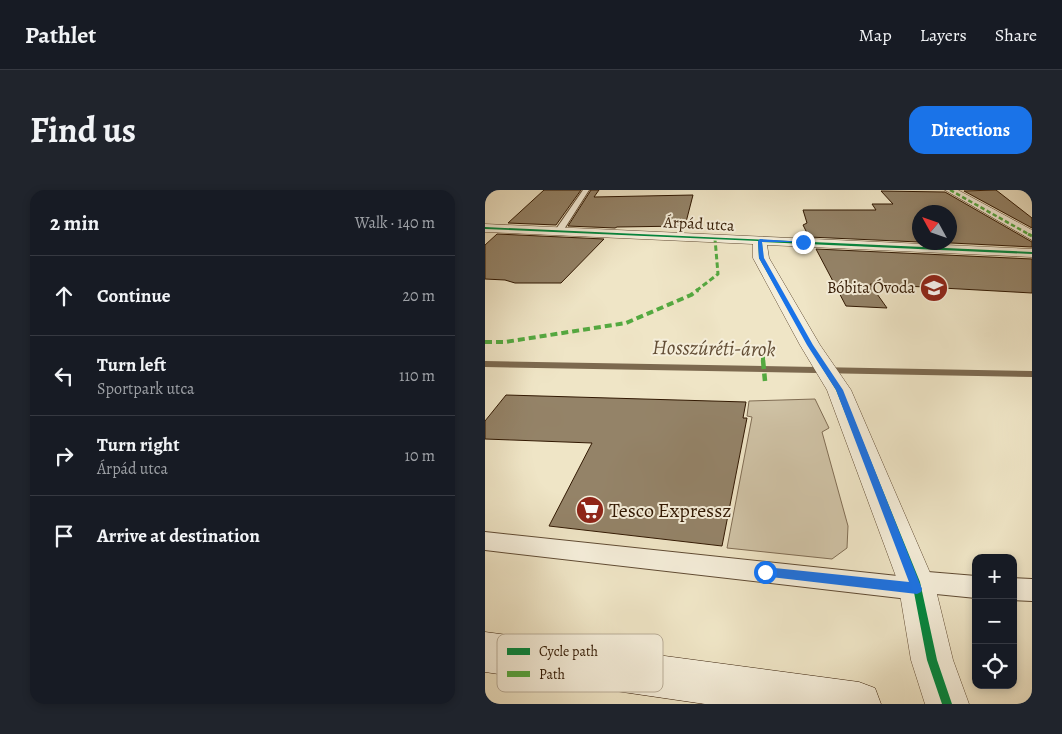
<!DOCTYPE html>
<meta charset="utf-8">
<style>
body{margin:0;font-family:Alegreya,serif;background:#20242c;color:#f1f3f6}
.controls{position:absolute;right:15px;bottom:15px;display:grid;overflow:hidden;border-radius:10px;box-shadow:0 2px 8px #0003}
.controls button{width:45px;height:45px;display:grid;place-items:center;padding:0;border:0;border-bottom:1px solid #363941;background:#171b24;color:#f1f3f6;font:25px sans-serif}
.compass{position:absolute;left:427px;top:15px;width:45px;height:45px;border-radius:50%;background:#171b24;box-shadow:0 2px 8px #0003;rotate:310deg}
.stop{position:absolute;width:15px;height:15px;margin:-11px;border:4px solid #1a73e8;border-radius:50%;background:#fff}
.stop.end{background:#1a73e8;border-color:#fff;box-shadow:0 1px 5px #0008}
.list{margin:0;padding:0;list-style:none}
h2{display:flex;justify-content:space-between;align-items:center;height:65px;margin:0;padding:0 20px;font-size:21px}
h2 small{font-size:16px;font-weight:400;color:#9ea1a6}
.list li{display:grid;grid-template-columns:32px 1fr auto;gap:15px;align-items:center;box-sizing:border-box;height:80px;padding:0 20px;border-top:1px solid #363941}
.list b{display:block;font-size:19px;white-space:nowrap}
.list p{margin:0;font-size:16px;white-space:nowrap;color:#9ea1a6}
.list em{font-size:16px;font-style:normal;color:#9ea1a6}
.icon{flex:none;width:28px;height:28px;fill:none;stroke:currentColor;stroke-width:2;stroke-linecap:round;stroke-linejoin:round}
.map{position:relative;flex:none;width:547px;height:514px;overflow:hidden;border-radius:15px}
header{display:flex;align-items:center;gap:30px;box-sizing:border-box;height:70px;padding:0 25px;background:#171b24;border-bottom:1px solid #363941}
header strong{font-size:24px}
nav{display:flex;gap:28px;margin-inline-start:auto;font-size:18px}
.intro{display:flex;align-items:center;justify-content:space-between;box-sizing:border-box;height:120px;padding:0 30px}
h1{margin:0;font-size:35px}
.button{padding:12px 22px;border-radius:15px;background:#1a73e8;color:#fff;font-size:18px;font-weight:700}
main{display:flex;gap:30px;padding:0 30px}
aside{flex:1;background:#171b24;border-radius:15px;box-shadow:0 2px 8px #0003}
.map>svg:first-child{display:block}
.green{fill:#cfc2a5;stroke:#806d54}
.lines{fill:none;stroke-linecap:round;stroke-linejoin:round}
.stream{fill:#7c694f;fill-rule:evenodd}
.building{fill:#948368;stroke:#311802}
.lane-casing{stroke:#604b33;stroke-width:2}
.street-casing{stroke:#604b33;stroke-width:1}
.secondary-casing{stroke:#311802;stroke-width:1}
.lane{fill:#f5eeda;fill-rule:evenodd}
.street{fill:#f5eeda;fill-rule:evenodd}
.secondary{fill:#f5eeda;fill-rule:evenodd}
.quiet-far3{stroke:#54a940;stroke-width:2.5;stroke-dasharray:4.5 2.5;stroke-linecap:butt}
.quiet-far2{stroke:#54a940;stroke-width:3;stroke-dasharray:5.5 3;stroke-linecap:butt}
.quiet-far1{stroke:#54a940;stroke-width:4;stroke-dasharray:7 4;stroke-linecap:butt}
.quiet{stroke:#54a940;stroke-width:4.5;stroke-dasharray:9 4.5;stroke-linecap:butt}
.cycleway-casing{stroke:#f5eeda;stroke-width:3}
.cycleway{fill:#00873e;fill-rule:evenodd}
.route{fill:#1a73e8}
.labels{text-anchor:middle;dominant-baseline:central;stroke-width:4;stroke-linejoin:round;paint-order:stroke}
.far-street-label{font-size:16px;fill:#311802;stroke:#f5eeda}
.far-poi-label{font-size:16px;fill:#311802;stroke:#f5eeda;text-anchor:end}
.poi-label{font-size:20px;fill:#311802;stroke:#f5eeda;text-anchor:start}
.water-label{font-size:21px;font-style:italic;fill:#634e36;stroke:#f5eeda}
.key{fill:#f5eeda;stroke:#baae99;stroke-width:1}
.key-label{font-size:14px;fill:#311802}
</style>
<header>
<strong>Pathlet</strong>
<nav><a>Map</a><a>Layers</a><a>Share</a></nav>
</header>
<div class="intro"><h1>Find us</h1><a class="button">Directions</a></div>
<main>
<aside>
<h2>2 min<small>Walk · 140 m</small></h2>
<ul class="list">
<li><svg class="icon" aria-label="ahead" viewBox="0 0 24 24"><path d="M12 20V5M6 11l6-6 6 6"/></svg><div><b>Continue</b></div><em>20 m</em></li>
<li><svg class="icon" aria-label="left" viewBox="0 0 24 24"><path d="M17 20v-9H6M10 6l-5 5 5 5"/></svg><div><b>Turn left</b><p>Sportpark utca</p></div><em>110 m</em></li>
<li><svg class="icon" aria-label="right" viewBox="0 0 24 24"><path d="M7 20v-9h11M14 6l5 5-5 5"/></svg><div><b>Turn right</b><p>Árpád utca</p></div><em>10 m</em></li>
<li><svg class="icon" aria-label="arrive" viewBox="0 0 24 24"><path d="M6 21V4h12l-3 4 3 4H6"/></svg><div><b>Arrive at destination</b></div></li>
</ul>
</aside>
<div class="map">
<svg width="547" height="514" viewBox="0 0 547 514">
<rect width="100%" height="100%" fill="#efe5c6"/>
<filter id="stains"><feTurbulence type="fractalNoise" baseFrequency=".004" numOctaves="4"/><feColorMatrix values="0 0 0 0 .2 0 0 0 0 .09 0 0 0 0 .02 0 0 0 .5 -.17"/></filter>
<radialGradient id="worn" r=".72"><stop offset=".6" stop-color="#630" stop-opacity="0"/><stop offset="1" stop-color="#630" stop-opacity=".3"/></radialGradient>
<!-- green -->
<path class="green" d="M330,209L344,238L337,242L363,336L362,358L347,369L242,358L267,227L262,226L264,211Z"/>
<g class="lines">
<!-- stream -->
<path class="stream" d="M0,171L547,181V187L0,177Z"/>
</g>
<!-- building -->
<g class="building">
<path d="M59,0H96L71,35L23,33Z"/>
<path d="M106,0H114L109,7L208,5L200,36L132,37L130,38L83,36Z"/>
<path d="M511,0L547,28V38L479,1Z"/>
<path d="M396,1L460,2L547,52V57L446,52H464V22H434V52L324,47L318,35L322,33L318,20H391L387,14H408Z"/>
<path d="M12,44L119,49L76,93H30L20,90L0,89V55Z"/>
<path d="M331,59L547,69V103L385,94L402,118L361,116Z"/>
<path d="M21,205L261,212L258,228H262L237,356L64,336L107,253L0,249V231Z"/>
</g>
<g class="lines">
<defs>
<g id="lane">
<path d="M98,0H104L76,44H70L69,42Z"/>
<path d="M0,342L422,387L423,384L431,381L491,386V408L441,403L440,407L432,410L0,360Z"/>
<path d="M528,388L547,389V411L528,410Z"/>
</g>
<g id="street">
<path d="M460,0H473L547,40V50Z"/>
<path d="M0,34L547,59V67L282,55L284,68L335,155L366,200L449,392L468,470L484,514H440L426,470L413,392L342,200L315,155L268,68V54L0,42Z"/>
</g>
<path id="secondary" d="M0,442L374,492L390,498L396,514H220L0,482Z"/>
</defs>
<!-- lane casing -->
<use href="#lane" class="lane-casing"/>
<!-- street casing -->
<use href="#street" class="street-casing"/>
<!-- secondary casing -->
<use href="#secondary" class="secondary-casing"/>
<!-- lane -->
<use href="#lane" class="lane"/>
<!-- street -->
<use href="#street" class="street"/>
<!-- secondary -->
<use href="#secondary" class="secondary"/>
<!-- quiet-far3 -->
<path class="quiet-far3" d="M465,0L545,45"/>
<!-- quiet-far2 -->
<g class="quiet-far2">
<path d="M543,44L547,46"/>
<path d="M211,101L233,84L230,49"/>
</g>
<!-- quiet-far1 -->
<g class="quiet-far1">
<path d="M0,152H20L141,133L206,105L213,100"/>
<path d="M278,166V172"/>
</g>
<!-- quiet -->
<path class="quiet" d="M278,170L280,191"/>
<defs>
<path id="cycleway" d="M0,37L547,62V64L277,52L278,68L327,155L357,200L435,392L452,470L467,514H457L442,470L427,392L351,200L323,155L274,68L273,51L0,39Z"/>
</defs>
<!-- cycleway casing -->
<use href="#cycleway" class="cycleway-casing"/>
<!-- cycleway -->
<use href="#cycleway" class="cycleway"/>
</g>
<!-- route -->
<path class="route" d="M275,49L320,52H277L279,68L328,155L358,200L437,399L436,402L432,404L277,386L275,382L277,378L280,377L424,392L351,200L322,155L274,68L273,51Z"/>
<!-- icons -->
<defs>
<symbol id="school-disc" viewBox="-11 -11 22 22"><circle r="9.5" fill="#8f2418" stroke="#f5eeda"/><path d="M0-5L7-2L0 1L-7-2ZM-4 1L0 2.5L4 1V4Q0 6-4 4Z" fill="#fff"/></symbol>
<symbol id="supermarket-disc" viewBox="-11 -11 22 22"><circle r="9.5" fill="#8f2418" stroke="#f5eeda"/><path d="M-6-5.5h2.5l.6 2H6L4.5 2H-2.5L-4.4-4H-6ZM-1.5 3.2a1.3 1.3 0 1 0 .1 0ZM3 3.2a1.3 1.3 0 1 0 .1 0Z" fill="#fff"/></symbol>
</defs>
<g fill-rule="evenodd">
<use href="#school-disc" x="433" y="82" width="32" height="32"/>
<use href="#supermarket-disc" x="89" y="304" width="32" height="32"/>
</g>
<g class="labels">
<!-- far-street labels -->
<g class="far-street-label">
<text transform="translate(214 34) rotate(3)">Árpád utca</text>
</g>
<!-- far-poi labels -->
<g class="far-poi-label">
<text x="430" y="98">Bóbita Óvoda</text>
</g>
<!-- poi labels -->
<g class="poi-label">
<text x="124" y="320">Tesco Expressz</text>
</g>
<!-- water labels -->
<g class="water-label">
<text transform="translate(229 158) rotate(1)">Hosszúréti-árok</text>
</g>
</g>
<!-- legend -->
<rect x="12" y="444" width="166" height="58" rx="8" class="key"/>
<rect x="22" y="458" width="23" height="7" fill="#00873e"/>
<rect x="22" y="481" width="23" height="6" fill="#54a940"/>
<g class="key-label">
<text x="54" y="466">Cycle path</text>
<text x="54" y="489">Path</text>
</g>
<rect width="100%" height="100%" filter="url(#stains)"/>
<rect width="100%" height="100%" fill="url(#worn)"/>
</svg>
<div class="controls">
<button>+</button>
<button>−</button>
<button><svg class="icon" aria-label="locate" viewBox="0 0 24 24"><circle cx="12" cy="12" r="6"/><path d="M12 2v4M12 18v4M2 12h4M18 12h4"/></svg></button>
</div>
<svg class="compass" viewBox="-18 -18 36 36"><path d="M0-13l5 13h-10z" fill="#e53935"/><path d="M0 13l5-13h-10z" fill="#9ea1a6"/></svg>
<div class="stop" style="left:280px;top:382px"></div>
<div class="stop end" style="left:318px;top:52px"></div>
</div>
</main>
